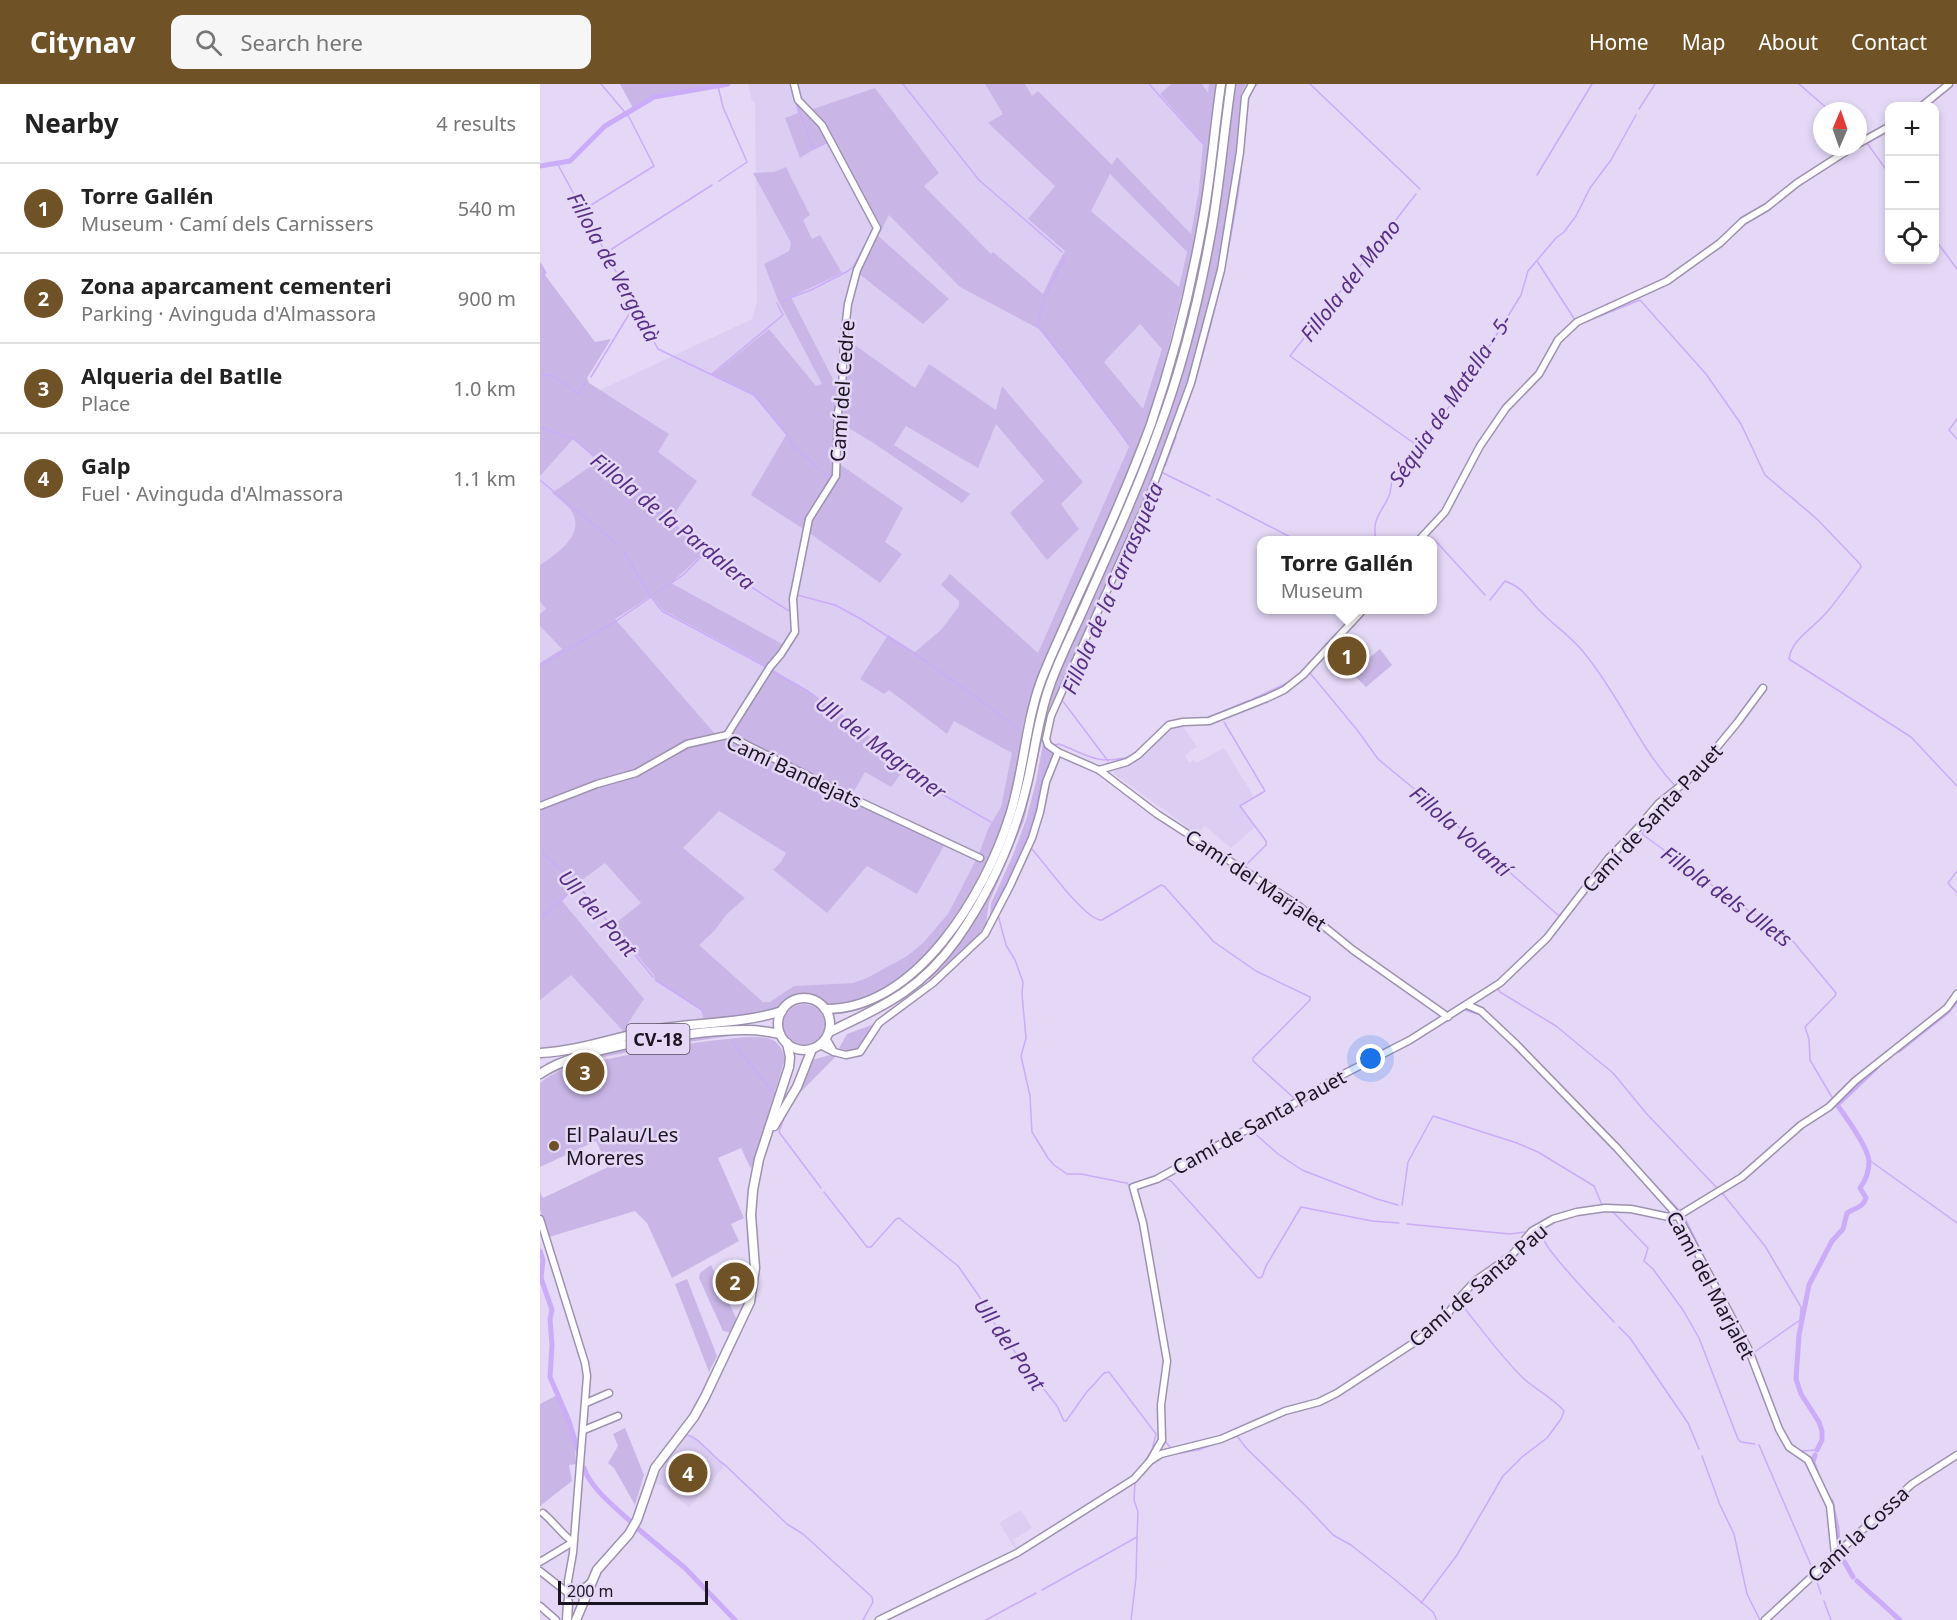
<!DOCTYPE html>
<meta charset="utf-8">
<style>
body{margin:0;font-family:"Noto Sans",sans-serif;background:#f6f6f6;color:#222}
.controls{position:absolute;right:18px;top:18px;display:grid;overflow:hidden;border-radius:12px;box-shadow:0 3px 9px #0003}
.controls button{width:54px;height:54px;display:grid;place-items:center;padding:0;border:0;border-bottom:2px solid #e0e0e0;background:#fff;color:#222;font:30px sans-serif}
.compass{position:absolute;left:1273px;top:18px;width:54px;height:54px;border-radius:50%;background:#fff;box-shadow:0 3px 9px #0003;rotate:2deg}
.scale{position:absolute;left:18px;bottom:15px;width:150px;box-sizing:border-box;padding-left:6px;border:3px solid #1a1520;border-top:0;font-size:16px;line-height:21px;white-space:nowrap;color:#1a1520;-webkit-text-stroke:4px #e4d8f6;paint-order:stroke}
.you{position:absolute;left:831px;top:975px;width:21px;height:21px;margin:-15px;border:4px solid #fff;border-radius:50%;background:#1a73e8;box-shadow:0 0 0 9px #1a73e833}
.badge{display:grid;place-items:center;width:39px;height:39px;border-radius:50%;background:#6f5225;color:#fff;font-size:20px;font-weight:700}
.pin{position:absolute;translate:-50% -50%;border:3px solid #fff;box-shadow:0 2px 6px #0006}
.popup{position:absolute;left:717px;top:452px;width:180px;height:78px;box-sizing:border-box;display:grid;place-content:center;border-radius:12px;background:#fff;filter:drop-shadow(0 2px 4px #0005);font-size:20px;white-space:nowrap;color:#767676}
.popup b{font-size:22px;color:#222}
.popup::after{content:'';position:absolute;left:50%;top:100%;margin-left:-12px;border:12px solid transparent;border-top-color:#fff}
.list{margin:0;padding:0;list-style:none}
h2{display:flex;justify-content:space-between;align-items:center;height:78px;margin:0;padding:0 24px;font-size:26px}
h2 small{font-size:20px;font-weight:400;color:#767676}
.list li{display:grid;grid-template-columns:39px 1fr auto;gap:18px;align-items:center;box-sizing:border-box;height:90px;padding:0 24px;border-top:2px solid #e0e0e0}
.list b{display:block;font-size:22px;white-space:nowrap}
.list p{margin:0;font-size:20px;white-space:nowrap;color:#767676}
.list em{font-size:20px;font-style:normal;color:#767676}
.icon{flex:none;width:33px;height:33px;fill:none;stroke:currentColor;stroke-width:2;stroke-linecap:round;stroke-linejoin:round}
.map{position:relative;flex:none;width:1417px;height:1536px;overflow:hidden}
header{display:flex;align-items:center;gap:36px;box-sizing:border-box;height:84px;padding:0 30px;background:#6f5225;color:#fff}
header strong{font-size:28px}
nav{display:flex;gap:33px;margin-inline-start:auto;font-size:21px}
.search{width:420px;height:54px;background:#f6f6f6;display:flex;align-items:center;gap:15px;box-sizing:border-box;padding:0 21px;border-radius:12px;color:#767676;font-size:22px}
main{display:flex}
aside{flex:1;background:#fff}
.map>svg:first-child{display:block}
.built{fill:#dccef3}
.green{fill:#c9b6e7;fill-rule:evenodd}
.lines{fill:none;stroke-linecap:round;stroke-linejoin:round}
.stream{stroke:#cbacf8;stroke-width:1.5}
.canal{stroke:#cbacf8;stroke-width:5}
.minor-casing{stroke:#9d92ae;stroke-width:9}
.major-casing{stroke:#9d92ae;stroke-width:11}
.minor{stroke:#fff;stroke-width:6}
.major{stroke:#fff;stroke-width:8}
.poi-dot{fill:#6f5225;stroke:#e4d8f6;stroke-width:2}
.labels{text-anchor:middle;dominant-baseline:central;stroke-width:5;stroke-linejoin:round;paint-order:stroke}
.shield{fill:#e4d8f6;stroke:#575060;stroke-width:1.5}
.shield-label{font-size:18px;font-weight:bold;fill:#1a1520}
.street-label{font-size:20px;fill:#1a1520;stroke:#e4d8f6}
.poi-label{font-size:20px;fill:#1a1520;stroke:#e4d8f6;text-anchor:start}
.water-label{font-size:21px;font-style:italic;fill:#582e84;stroke:#e4d8f6}
</style>
<header>
<strong>Citynav</strong>
<div class="search"><svg class="icon" aria-label="search" viewBox="0 0 24 24"><circle cx="10" cy="10" r="6"/><path d="M15 15l6 6"/></svg>Search here</div>
<nav><a>Home</a><a>Map</a><a>About</a><a>Contact</a></nav>
</header>
<main>
<aside>
<h2>Nearby<small>4 results</small></h2>
<ul class="list">
<li><span class="badge">1</span><div><b>Torre Gallén</b><p>Museum · Camí dels Carnissers</p></div><em>540 m</em></li>
<li><span class="badge">2</span><div><b>Zona aparcament cementeri</b><p>Parking · Avinguda d'Almassora</p></div><em>900 m</em></li>
<li><span class="badge">3</span><div><b>Alqueria del Batlle</b><p>Place</p></div><em>1.0 km</em></li>
<li><span class="badge">4</span><div><b>Galp</b><p>Fuel · Avinguda d'Almassora</p></div><em>1.1 km</em></li>
</ul>
</aside>
<div class="map">
<svg width="1417" height="1536" viewBox="0 0 1417 1536">
<rect width="100%" height="100%" fill="#e4d8f6"/>
<!-- built -->
<g class="built">
<path d="M208,0H676L660,127L609,331L500,585L484,629L469,716L412,836L354,897L275,912L265,910L254,911L217,930L129,938L14,963L0,964V334L212,235L217,218L215,20L211,14Z"/>
<path d="M634,642H643L657,663L645,671L649,679L654,676L656,679L684,664L714,713L700,722L715,743L691,764L665,742L657,750L573,689L575,686L591,681L604,672Z"/>
<path d="M147,1350L154,1352L176,1376L185,1381L149,1423L122,1401L115,1400L124,1379L145,1351Z"/>
<path d="M481,1426L492,1444L473,1456L478,1465L476,1466L459,1439Z"/>
</g>
<!-- green -->
<g class="green">
<path d="M80,0H171L172,2L117,10L93,24Z"/>
<path d="M445,0H485L492,12L498,7L572,81L577,73L651,150L659,105L663,59L620,10L631,0H662L668,9L669,0H677L664,102L653,168L618,304L584,399L495,600L483,642L475,694L465,734L451,768L429,811L418,831L388,871L354,899L340,907L319,916L292,922L275,913L263,911L251,915L235,926L209,932L164,936L161,926L115,897L114,891L72,842L101,819L65,779L38,799L22,817L104,915L87,941V947L84,948L31,891L0,916V724L78,695L140,664L186,653L230,584L268,607L366,683L351,703L325,688L311,712L406,758L377,810L327,782L287,829L233,786L241,778L246,769L179,727L143,764L205,814L187,830L174,847L159,861L223,918H230L254,902L313,899L327,894L367,872L383,859L408,830L439,770L448,745L461,723L472,669L414,637L407,650L349,606L344,610L320,595L348,551L375,568L401,546L419,522V517L401,501L410,490L498,569L589,363L574,340L499,245L420,203L349,131L340,149L289,56L260,74L245,34L258,29L255,18L257,17L267,27L335,4L399,89L384,102L451,170L453,168L503,210L514,186L525,167L488,135L515,102L448,39L463,30ZM570,90L647,168L639,203L551,127ZM600,240L622,265L603,325L564,278Z"/>
<path d="M694,0H706L701,10L695,77L678,183L660,257L628,355L604,413L508,631L484,737L449,819L446,840L437,853L389,896L388,894L402,879L462,781L507,620L521,583L602,400L662,205Z"/>
<path d="M246,83L270,131L263,136L272,155L280,151L302,189L251,213L300,309L298,379L363,424L345,458L362,470L340,499L268,448L211,411L246,351L213,311L172,291L229,245L276,302L282,300L238,216L224,180L249,167L251,159L213,89L234,88Z"/>
<path d="M335,149L409,215L383,240L318,189Z"/>
<path d="M0,180L5,187V191L55,258L71,255L47,294L49,299L129,350L118,368L157,397L130,436L166,467L131,499L244,561L234,576L226,582L123,526L111,512L75,535L176,651L154,656L93,688L0,721V579L22,565L0,542V530L6,525L0,517V481C17,470 48,449 30,425C25,419 18,414 12,409L58,377L33,355L0,392Z"/>
<path d="M305,254L375,304L389,280L456,326L462,302L543,398L521,420L539,445L507,476L470,429L504,397L456,340L438,384L366,342L354,361L430,410L422,419L332,358L300,339Z"/>
<path d="M804,552L824,578L840,565L852,581L826,603L804,581L812,574L801,561L792,567L791,565Z"/>
<path d="M503,659L515,667L505,691L497,730L488,757L449,838L451,819L473,771L486,736L496,698Z"/>
<circle cx="264" cy="941" r="21"/>
<path d="M337,939C327,954 320,973 298,966L307,950Z"/>
<path d="M197,949L198,951L120,962L43,977L3,993L2,992C58,963 134,953 197,949Z"/>
<path d="M206,953C227,953 239,952 245,975L211,1085L201,1064L178,1074L204,1134L191,1140L199,1157L132,1194L107,1139L95,1127L9,1153L0,1126V1108L3,1114L68,1083L56,1057L0,1083V999C21,981 48,979 73,974C117,964 161,957 206,953Z"/>
<path d="M294,970L297,971L249,1020L268,977Z"/>
<path d="M171,1181L198,1238L193,1249L183,1247L159,1194L160,1189Z"/>
<path d="M147,1195L177,1272L169,1288L135,1200Z"/>
<path d="M17,1311C27,1334 36,1355 36,1380L29,1381L32,1397L0,1422V1320Z"/>
<path d="M85,1344L104,1391L95,1421L74,1384L68,1379L78,1362L73,1350Z"/>
</g>
<g class="lines">
<!-- stream -->
<g class="stream">
<path d="M251,0L254,11"/>
<path d="M363,0L439,96L522,168"/>
<path d="M609,0L663,60"/>
<path d="M770,0L880,105"/>
<path d="M1259,0L1290,27"/>
<path d="M717,1V0"/>
<path d="M178,2L183,23L207,78L179,97"/>
<path d="M256,18L273,65L288,58"/>
<path d="M1099,25L1115,0"/>
<path d="M706,36L709,11"/>
<path d="M1327,59L1350,91"/>
<path d="M17,79L118,265L214,311L249,352L252,360L291,396"/>
<path d="M702,79L703,68"/>
<path d="M997,91L1052,0"/>
<path d="M876,110L750,272L878,362"/>
<path d="M43,126L114,82L89,33L61,0"/>
<path d="M1394,154L1417,185"/>
<path d="M67,168L172,101"/>
<path d="M526,173C513,195 502,215 498,241L589,360"/>
<path d="M997,177L1035,236"/>
<path d="M0,179L6,189L0,194"/>
<path d="M242,217L271,206L308,187L313,183L329,154"/>
<path d="M1040,240L1100,216L1166,290L1201,340L1225,391L1277,435L1320,480L1321,483C1310,498 1299,514 1287,528C1275,543 1251,555 1249,575L1371,653L1417,702"/>
<path d="M172,290L243,231L237,219"/>
<path d="M0,292L12,291L39,310L46,298"/>
<path d="M51,293L94,222"/>
<path d="M656,294C676,226 692,158 701,88"/>
<path d="M1417,335L1409,346L1417,355"/>
<path d="M0,343L34,355L55,373L74,394L100,412L202,497L249,527L250,520"/>
<path d="M638,346L654,301"/>
<path d="M593,365L594,367"/>
<path d="M625,382L636,353"/>
<path d="M623,389L670,412"/>
<path d="M0,396L77,460"/>
<path d="M677,415L756,456"/>
<path d="M607,426L622,388"/>
<path d="M266,434L278,415"/>
<path d="M836,456C831,432 844,427 850,409C851,403 851,399 853,394L923,305L981,211L988,187L1016,154L1024,148L1036,132L1050,104L1071,76L1096,31"/>
<path d="M884,456L889,453L893,454L945,511"/>
<path d="M84,468L111,513L122,527L226,583"/>
<path d="M115,510L143,491L166,468"/>
<path d="M257,511L295,521L321,535L387,578L475,642"/>
<path d="M950,516L965,497C985,504 988,516 1002,529C1016,543 1033,554 1045,570C1079,611 1099,663 1135,702"/>
<path d="M543,567L522,616L568,677"/>
<path d="M0,582L76,537L111,513"/>
<path d="M232,587L268,607L300,630L393,705L451,738"/>
<path d="M770,589L818,647L838,675L889,717L1019,832V834"/>
<path d="M754,595L819,526"/>
<path d="M713,615L747,599"/>
<path d="M684,638L725,707L700,722L726,757V761L704,783"/>
<path d="M515,661L519,660C548,671 556,681 589,673"/>
<path d="M593,671L630,637L667,634L708,617"/>
<path d="M1114,729L1102,750L1180,807L1252,856L1296,909L1295,912L1265,943L1269,955L1270,976L1293,1015"/>
<path d="M456,741L458,743"/>
<path d="M491,764C504,778 546,838 562,836L621,801L624,802L674,858L716,887L770,913V916L713,974V977L755,1015H758"/>
<path d="M0,767L37,800L113,893"/>
<path d="M1417,787L1408,799L1417,809"/>
<path d="M454,827L452,825L463,804L492,739L505,681L504,664"/>
<path d="M772,829L796,848"/>
<path d="M458,831L466,861L475,876L483,898L482,910L486,954L481,972L490,1012L492,1048L508,1074L514,1081L527,1090H541L581,1098L587,1099L591,1103"/>
<path d="M0,834L21,817L36,801"/>
<path d="M799,850L809,859"/>
<path d="M832,876L902,925"/>
<path d="M116,896L162,926L163,929"/>
<path d="M957,897L962,893"/>
<path d="M958,905L960,908L1016,942L1073,989L1106,1029L1177,1104"/>
<path d="M925,926L941,931"/>
<path d="M192,957L235,1011"/>
<path d="M1297,1022V1023"/>
<path d="M244,1034L239,1048L281,1104"/>
<path d="M712,1047L738,1070L762,1086L837,1115L858,1121"/>
<path d="M1088,1072L1140,1127"/>
<path d="M1329,1076L1417,1139"/>
<path d="M617,1098L626,1095L631,1097L718,1194L722,1193L726,1182L761,1123L832,1137L859,1139"/>
<path d="M284,1108L327,1163H331L356,1135L359,1134L418,1182L439,1212L458,1246L517,1322L524,1337H526L546,1309L564,1289L569,1288L616,1350L612,1366L602,1382"/>
<path d="M1183,1110L1225,1162L1261,1223L1260,1236L1213,1269"/>
<path d="M862,1121L868,1078L893,1032L977,1059L998,1068L1054,1102L1062,1121"/>
<path d="M1073,1128L1108,1164L1104,1177L1113,1185L1143,1226L1159,1254L1198,1355L1201,1358L1215,1360"/>
<path d="M1144,1132L1174,1193"/>
<path d="M867,1140L970,1150L985,1148"/>
<path d="M996,1148C1003,1151 1005,1160 1010,1166C1029,1191 1052,1214 1074,1238"/>
<path d="M949,1191L974,1175L989,1156"/>
<path d="M933,1204L945,1193"/>
<path d="M1181,1208L1212,1265L1216,1276"/>
<path d="M615,1227L617,1237"/>
<path d="M1079,1243L1090,1254L1148,1339L1159,1365"/>
<path d="M1234,1325L1244,1348"/>
<path d="M145,1351C158,1351 173,1374 185,1381L247,1440L263,1450L332,1513L333,1518L323,1536"/>
<path d="M625,1357L630,1363"/>
<path d="M1219,1361L1273,1486"/>
<path d="M1260,1367L1277,1366"/>
<path d="M634,1370L658,1366L697,1352L707,1365L766,1422L793,1451L811,1461L854,1495L893,1528L897,1536"/>
<path d="M1162,1372L1180,1421L1194,1450L1207,1510L1220,1536"/>
<path d="M595,1399L594,1416L598,1428L597,1453"/>
<path d="M1275,1492L1281,1510"/>
<path d="M502,1506L597,1453L596,1494L591,1536"/>
<path d="M1284,1517L1291,1536"/>
<path d="M881,1519L917,1471L963,1392L982,1373L1007,1354L1021,1335L1024,1327C1012,1313 994,1305 981,1292C959,1270 940,1243 921,1220L926,1212"/>
<path d="M446,1536L496,1509"/>
</g>
<!-- canal -->
<g class="canal">
<path d="M0,82L30,77L65,42L114,13L188,0"/>
<path d="M1359,966L1407,928L1417,916"/>
<path d="M1299,1019L1338,982"/>
<path d="M0,1167L3,1176L1,1194L12,1226L10,1235L12,1261L10,1293L29,1337L38,1367"/>
<path d="M1277,1366L1282,1356V1347L1279,1338L1261,1310L1256,1295L1259,1251L1269,1201L1292,1157L1303,1145L1307,1129C1314,1124 1323,1124 1326,1114L1320,1104C1326,1096 1329,1088 1329,1077C1328,1064 1306,1033 1298,1022"/>
<path d="M1275,1371L1273,1378L1276,1387"/>
<path d="M44,1384C51,1405 75,1423 91,1438"/>
<path d="M1291,1417L1297,1444L1298,1462"/>
<path d="M97,1444L145,1484L195,1536"/>
<path d="M1300,1470L1313,1493"/>
<path d="M1317,1497L1360,1536"/>
</g>
<defs>
<g id="minor">
<path d="M712,0L705,13L700,68L681,186L651,299L609,413L511,632L506,655L508,661L518,668L559,686L617,730L759,822L813,866L908,933"/>
<path d="M1382,22L1409,0"/>
<path d="M1318,60L1350,42"/>
<path d="M879,456L905,428L940,362L966,324L999,290L1018,256L1037,238L1127,197L1180,159L1203,137L1227,123L1257,99L1313,63"/>
<path d="M187,651L230,583L241,570L255,548L253,515L269,435L296,392L298,328L302,307L304,255L308,220L317,186L337,144L282,41L258,16L254,0"/>
<path d="M559,686L587,678L598,671L629,641L643,638L669,637L727,614L744,606L763,591L823,526"/>
<path d="M0,722L57,700L96,689L147,660L187,651L310,713L440,774"/>
<path d="M927,921L941,927L976,960L1077,1064L1138,1132L1208,1264L1239,1345L1249,1363L1268,1376L1290,1422L1295,1471"/>
<path d="M280,961L294,968L286,954"/>
<path d="M294,968L306,971L320,968L339,939L393,899L445,850L470,802L492,754L500,728L506,698L518,668"/>
<path d="M0,1135L45,1279L47,1292L33,1469L28,1497V1519"/>
<path d="M46,1319L69,1309"/>
<path d="M44,1346L78,1332"/>
<path d="M610,1377L622,1356L621,1321L627,1277L603,1139L593,1103L617,1095L757,1018L798,993L870,956L960,899L1007,854L1068,775L1097,745L1119,719L1154,691L1197,639L1223,604"/>
<path d="M0,1478L33,1458C22,1451 14,1438 3,1429"/>
<path d="M0,1487L28,1509"/>
<path d="M0,1522L16,1536"/>
<path d="M339,1536L477,1469L594,1395L610,1377L621,1370L681,1355L745,1327L779,1318L797,1309L878,1256L909,1228L922,1211L935,1197L972,1171L992,1147L1013,1135L1037,1128L1065,1124L1091,1125L1129,1133L1138,1132L1202,1093L1261,1041L1289,1023L1315,997L1407,924L1417,910"/>
<path d="M1225,1536L1372,1400L1417,1371"/>
</g>
<g id="major">
<circle cx="264" cy="940" r="26"/>
<path d="M285,925C377,926 446,808 470,731C484,687 485,641 501,597C510,573 522,549 532,525C560,464 588,403 611,340C633,276 650,208 662,141C671,94 674,47 681,0"/>
<path d="M289,948C343,922 380,907 417,855C449,809 474,755 487,700C495,667 498,633 510,601C519,576 531,552 542,528C569,467 597,407 619,345C643,281 660,211 672,143C680,96 684,48 691,0"/>
<path d="M0,969C40,967 79,952 118,945C160,938 202,940 242,927"/>
<path d="M0,990C38,963 160,945 208,946C219,946 230,948 240,950"/>
<path d="M234,1042L257,1003L272,965"/>
<path d="M44,1517L43,1509L38,1506L47,1503L51,1499"/>
<path d="M27,1536L28,1519"/>
<path d="M36,1536L57,1486L89,1450L97,1436L115,1384L154,1333L165,1313L210,1218L215,1184L211,1131L213,1106L219,1075L249,983L250,973L247,959"/>
</g>
</defs>
<!-- minor casing -->
<use href="#minor" class="minor-casing"/>
<!-- major casing -->
<use href="#major" class="major-casing"/>
<!-- minor -->
<use href="#minor" class="minor"/>
<!-- major -->
<use href="#major" class="major"/>
</g>
<!-- markers -->
<circle class="poi-dot" cx="14" cy="1062" r="6"/>
<g class="labels">
<!-- shield labels -->
<rect class="shield" x="86.5" y="940" width="63" height="30" rx="4.5"/>
<g class="shield-label">
<text x="118" y="955">CV-18</text>
</g>
<!-- street labels -->
<g class="street-label">
<text transform="translate(302 307) rotate(-86)">Camí del Cedre</text>
<text transform="translate(254 687) rotate(25)">Camí Bandejats</text>
<text transform="translate(1112 734) rotate(-47)">Camí de Santa Pauet</text>
<text transform="translate(716 796) rotate(34)">Camí del Marjalet</text>
<text transform="translate(719 1038) rotate(-29)">Camí de Santa Pauet</text>
<text transform="translate(938 1201) rotate(-41)">Camí de Santa Pau</text>
<text transform="translate(1171 1201) rotate(62)">Camí del Marjalet</text>
<text transform="translate(1318 1450) rotate(-43)">Camí la Cossa</text>
</g>
<!-- poi labels -->
<g class="poi-label">
<text x="26" y="1050">El Palau/Les<tspan x="26" dy="23">Moreres</tspan></text>
</g>
<!-- water labels -->
<g class="water-label">
<text transform="translate(74 183) rotate(61)">Fillola de Vergadà</text>
<text transform="translate(810 196) rotate(-52)">Fillola del Mono</text>
<text transform="translate(910 316) rotate(-56)">Séquia de Matella - 5-</text>
<text transform="translate(133 437) rotate(39)">Fillola de la Pardalera</text>
<text transform="translate(572 504) rotate(-67)">Fillola de la Carrasqueta</text>
<text transform="translate(341 663) rotate(37)">Ull del Magraner</text>
<text transform="translate(921 747) rotate(41)">Fillola Volantí</text>
<text transform="translate(1187 812) rotate(36)">Fillola dels Ullets</text>
<text transform="translate(58 829) rotate(49)">Ull del Pont</text>
<text transform="translate(470 1260) rotate(55)">Ull del Pont</text>
</g>
</g>
</svg>
<div class="controls">
<button>+</button>
<button>−</button>
<button><svg class="icon" aria-label="locate" viewBox="0 0 24 24"><circle cx="12" cy="12" r="6"/><path d="M12 2v4M12 18v4M2 12h4M18 12h4"/></svg></button>
</div>
<svg class="compass" viewBox="-18 -18 36 36"><path d="M0-13l5 13h-10z" fill="#e53935"/><path d="M0 13l5-13h-10z" fill="#767676"/></svg>
<div class="scale">200 m</div>
<div class="you"></div>
<div class="pin badge" style="left:807px;top:572px">1</div>
<div class="popup"><b>Torre Gallén</b>Museum</div>
<div class="pin badge" style="left:195px;top:1198px">2</div>
<div class="pin badge" style="left:45px;top:988px">3</div>
<div class="pin badge" style="left:148px;top:1389px">4</div>
</div>
</main>
